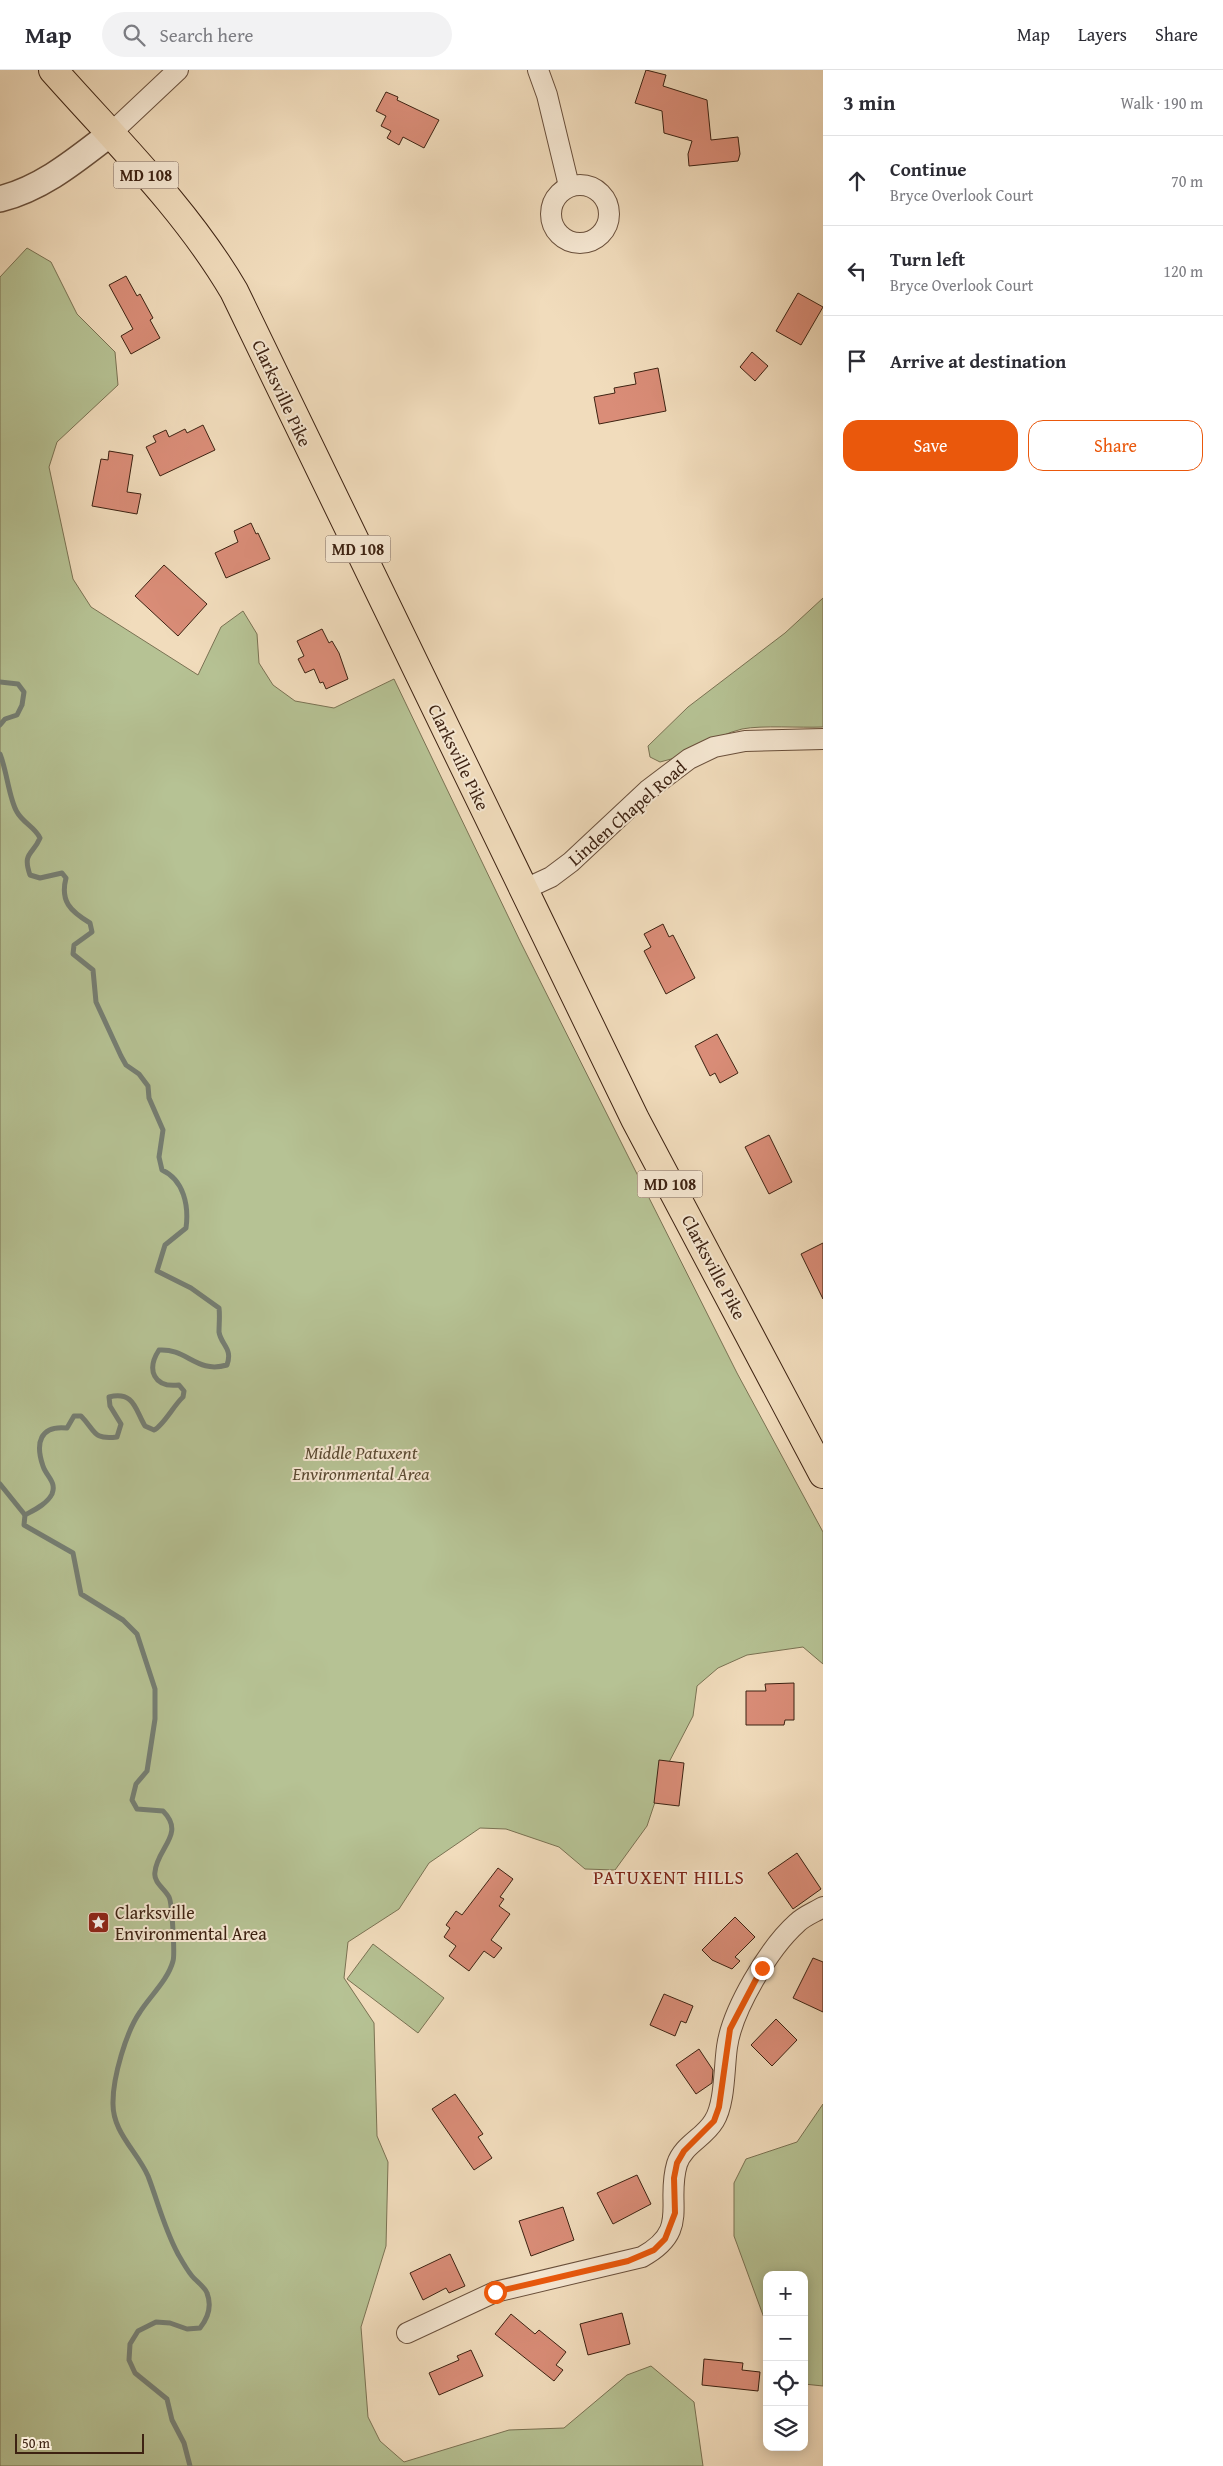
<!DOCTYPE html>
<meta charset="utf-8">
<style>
body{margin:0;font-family:"Gentium Book Plus",serif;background:#f2f2f3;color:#2b2b33}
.controls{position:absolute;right:15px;bottom:15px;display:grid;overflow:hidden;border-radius:10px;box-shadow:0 2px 12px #0003}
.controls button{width:45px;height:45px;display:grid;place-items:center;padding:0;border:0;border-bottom:1px solid #e1e1e2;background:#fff;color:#2b2b33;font:25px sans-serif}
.scale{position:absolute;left:15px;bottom:12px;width:129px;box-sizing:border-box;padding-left:5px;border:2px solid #3d2212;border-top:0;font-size:14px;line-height:18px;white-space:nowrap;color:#3d2212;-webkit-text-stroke:4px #f6e8d3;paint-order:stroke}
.stop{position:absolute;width:15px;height:15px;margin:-11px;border:4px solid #ea580c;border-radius:50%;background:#fff}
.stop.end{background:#ea580c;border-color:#fff;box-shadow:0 1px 5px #0008}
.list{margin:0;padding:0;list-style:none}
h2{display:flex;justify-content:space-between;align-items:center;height:65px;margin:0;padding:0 20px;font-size:21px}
h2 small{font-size:16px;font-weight:400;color:#7c7c81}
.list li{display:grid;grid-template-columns:32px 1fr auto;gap:15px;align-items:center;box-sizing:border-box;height:90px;padding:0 20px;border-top:1px solid #e1e1e2}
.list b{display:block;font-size:19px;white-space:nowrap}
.list p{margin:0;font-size:16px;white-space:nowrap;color:#7c7c81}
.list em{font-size:16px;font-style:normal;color:#7c7c81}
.actions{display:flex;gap:10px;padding:15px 20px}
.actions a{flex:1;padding:11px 0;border:1px solid #ea580c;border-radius:15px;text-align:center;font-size:18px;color:#ea580c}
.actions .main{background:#ea580c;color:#fff}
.icon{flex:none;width:28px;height:28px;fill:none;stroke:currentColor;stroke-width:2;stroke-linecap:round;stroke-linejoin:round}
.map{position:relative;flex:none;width:823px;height:2396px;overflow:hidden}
header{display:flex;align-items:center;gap:30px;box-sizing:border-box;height:70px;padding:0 25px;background:#fff;border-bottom:1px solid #e1e1e2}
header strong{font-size:24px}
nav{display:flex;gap:28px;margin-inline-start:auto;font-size:18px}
.search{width:350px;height:45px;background:#f2f2f3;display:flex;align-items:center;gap:12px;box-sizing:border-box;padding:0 18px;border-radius:28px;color:#7c7c81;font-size:19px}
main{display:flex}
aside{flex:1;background:#fff}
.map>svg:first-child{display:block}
.green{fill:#b6c294;stroke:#7a7253}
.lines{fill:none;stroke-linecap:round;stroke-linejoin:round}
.stream{stroke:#757e73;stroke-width:5}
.building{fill:#da8d78;stroke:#3d2212}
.minor-casing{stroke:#6a503c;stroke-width:22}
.tertiary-casing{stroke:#6a503c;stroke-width:28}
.primary-casing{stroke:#3d2212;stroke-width:30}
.minor{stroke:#f6e8d3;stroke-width:20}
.tertiary{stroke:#f6e8d3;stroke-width:25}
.primary{stroke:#f1dcbc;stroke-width:28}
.route{stroke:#ea580c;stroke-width:6}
.labels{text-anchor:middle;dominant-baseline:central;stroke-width:4;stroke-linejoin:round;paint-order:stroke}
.shield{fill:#f6e8d3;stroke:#745d4c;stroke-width:1}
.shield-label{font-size:16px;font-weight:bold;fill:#3d2212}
.street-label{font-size:18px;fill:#3d2212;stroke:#f6e8d3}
.park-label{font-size:18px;font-style:italic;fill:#5b4a32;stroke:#f6e8d3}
.poi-label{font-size:18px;fill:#3d2212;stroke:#f6e8d3;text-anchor:start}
.neighbourhood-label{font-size:19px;letter-spacing:1px;fill:#7a1f14;stroke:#f6e8d3}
</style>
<header>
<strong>Map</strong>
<div class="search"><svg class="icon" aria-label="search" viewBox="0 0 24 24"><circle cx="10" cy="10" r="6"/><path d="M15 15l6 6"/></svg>Search here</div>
<nav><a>Map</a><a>Layers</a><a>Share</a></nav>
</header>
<main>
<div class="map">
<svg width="823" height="2396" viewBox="0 0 823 2396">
<rect width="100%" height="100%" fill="#f1dcbc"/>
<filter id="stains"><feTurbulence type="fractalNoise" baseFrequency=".004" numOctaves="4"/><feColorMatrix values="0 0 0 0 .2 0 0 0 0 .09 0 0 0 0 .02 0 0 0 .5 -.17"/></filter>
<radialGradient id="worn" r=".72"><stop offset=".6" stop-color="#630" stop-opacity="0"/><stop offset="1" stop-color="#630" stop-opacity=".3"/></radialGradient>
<!-- green -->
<g class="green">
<path d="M27,178L51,192L77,244L115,282L118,315L57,372L49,397L73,509L91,537L198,605L221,557L243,541L257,564L259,593L273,615L295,631L334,638L394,609L520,871L737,1303L823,1462V1594L803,1577L747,1585L718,1598L697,1616L693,1646L667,1696L647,1756L615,1800L585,1799L559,1777L506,1759L480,1758L429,1793L399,1839L348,1872L344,1908L374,1953L377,2066L388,2092L386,2176L361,2257L368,2347L380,2371L404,2392L509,2360L564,2358L627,2305L651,2296L694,2332L703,2396H0V207Z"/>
<path d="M823,528V657C801,658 762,655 742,659C713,666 689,686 660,692L650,687L648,676L688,637L785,563Z"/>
<path d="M373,1874L444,1928L418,1963L347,1909Z"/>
<path d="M823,2034V2316L804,2314V2205H767V2256L734,2166V2113L746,2089L797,2072Z"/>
</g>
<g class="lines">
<!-- stream -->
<g class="stream">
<path d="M0,612L18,614L24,622L22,635L17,645L5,649L0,655"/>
<path d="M0,684C7,701 9,729 17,742C23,753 35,757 40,768C33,785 22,782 30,805L40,808L62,803L66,808C60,831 70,841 90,853L92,862L74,875L73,884L93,900L96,932L121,986L126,995L139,1004L148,1016L149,1028L163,1060L159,1087L162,1100C184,1110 189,1136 186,1158L165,1175L157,1201L191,1218L219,1238C220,1246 219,1254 219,1262C221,1275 233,1278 227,1295C196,1304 187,1278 159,1280C146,1300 154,1318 179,1315L184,1321L183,1327C174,1335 163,1356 154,1360L145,1356C135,1339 134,1321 109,1327L110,1336L121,1354L117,1367C92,1370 96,1361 81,1346H74L67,1358C40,1355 35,1373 43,1396C46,1406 57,1412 52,1424C47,1434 34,1440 25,1445L24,1455L73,1483L81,1524L123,1550L137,1564L155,1619V1649L147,1701L136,1714L132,1730L137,1739L163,1741C186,1764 157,1778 155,1802C153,1812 165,1819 169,1827C172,1832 175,1885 173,1891C168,1910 150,1926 140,1942C126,1962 113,2007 113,2032C112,2062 137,2081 148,2106C158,2132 164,2158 178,2184C182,2191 187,2200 192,2206C196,2211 205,2217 207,2223C212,2236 208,2248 200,2258L187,2259L170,2253L156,2252L138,2261L130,2274L129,2290L135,2303L167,2329L172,2350L184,2373L190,2396"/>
<path d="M0,1414L25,1445"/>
</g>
</g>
<!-- building -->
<g class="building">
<path d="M646,0L666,5L663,16L707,30L711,70L738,67L740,84L738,91L689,96L688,84L692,71L664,63L662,41L635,33Z"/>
<path d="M386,22L398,27L397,30L439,50L424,78L403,67L399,75L387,68L391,61L381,56L386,46L376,41Z"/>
<path d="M126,206L137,226L140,224L153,248L150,250L160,268L131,284L121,266L133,259L109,215Z"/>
<path d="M798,223L823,237L801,275L776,261Z"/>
<path d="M752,282L768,296L755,311L740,297Z"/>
<path d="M658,298L666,341L599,354L594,327L615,323L614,318L636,314L634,303Z"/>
<path d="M203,355L215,380L160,406L146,377L156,372L153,366L166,360L169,367L185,359L187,363Z"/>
<path d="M109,381L133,385L127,422L141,424L137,444L92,436L101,389L108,390Z"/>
<path d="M251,453L256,464L258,463L270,489L226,508L215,483L238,472L234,461Z"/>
<path d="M164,495L207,534L178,566L135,526Z"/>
<path d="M322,559L329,573L332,571L339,583L348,609L326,619L323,612L320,613L314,599L305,603L298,589L304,586L297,571Z"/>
<path d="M663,854L669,867L673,865L695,908L666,924L644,881L651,877L644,864Z"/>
<path d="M717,964L738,1003L720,1013L715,1003L710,1006L695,976Z"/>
<path d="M769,1065L792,1112L769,1124L745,1077Z"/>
<path d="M823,1173V1229L801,1184Z"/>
<path d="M794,1613V1650H785L784,1655H746V1621H766L765,1614Z"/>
<path d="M659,1690L684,1693L679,1736L654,1733Z"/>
<path d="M797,1783L821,1819L793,1839L768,1803Z"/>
<path d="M498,1798L513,1809L500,1827L504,1829L499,1836L510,1844L491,1870L502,1878L494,1888L484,1881L469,1901L449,1886L456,1876L444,1867L450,1858L446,1855L456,1841L462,1845Z"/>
<path d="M735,1847L755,1867L735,1887L740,1891L732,1899L712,1890L702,1880Z"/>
<path d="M813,1888L823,1892V1942L793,1928Z"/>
<path d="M664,1924L693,1936L686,1953L681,1951L675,1966L650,1955Z"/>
<path d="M776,1949L797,1970L772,1996L751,1975Z"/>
<path d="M699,1979L713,2000L712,2013L696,2024L676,1995Z"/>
<path d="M455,2024L483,2064L478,2067L492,2088L474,2100L432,2039Z"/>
<path d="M637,2105L651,2134L613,2154L597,2123Z"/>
<path d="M563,2137L574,2170L531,2186L519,2151Z"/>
<path d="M450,2184L465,2216L449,2223L446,2218L423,2230L410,2203Z"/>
<path d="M622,2243L630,2274L588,2285L580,2254Z"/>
<path d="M511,2244L535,2264L539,2260L566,2282L556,2295L563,2300L554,2311L495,2264Z"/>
<path d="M471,2280L483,2306L439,2325L429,2303L459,2290L457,2286Z"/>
<path d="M704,2289L743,2293L742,2300L760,2302L758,2321L702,2315Z"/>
</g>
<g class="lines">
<defs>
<g id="minor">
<path d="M538,0L547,25L569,116"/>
<path d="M110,64L178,0"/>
<circle cx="580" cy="144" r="29"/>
<path d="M523,820L551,807L571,792L648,720L689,689L714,677L745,671L823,669"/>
<path d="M407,2263L495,2222L642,2187C691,2160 665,2134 677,2094C683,2075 704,2068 714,2051C725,2034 724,1998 727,1977C732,1940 769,1878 797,1853C804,1846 815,1842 823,1837"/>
</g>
<path id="tertiary" d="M0,129C43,118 76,90 110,64"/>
<path id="primary" d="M53,0C116,71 186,139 234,221L635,1049L823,1404"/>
</defs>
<!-- minor casing -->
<use href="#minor" class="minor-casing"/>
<!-- tertiary casing -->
<use href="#tertiary" class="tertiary-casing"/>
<!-- primary casing -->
<use href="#primary" class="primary-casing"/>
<!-- minor -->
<use href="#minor" class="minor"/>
<!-- tertiary -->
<use href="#tertiary" class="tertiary"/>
<!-- primary -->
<use href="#primary" class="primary"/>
</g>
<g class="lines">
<!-- route -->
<path class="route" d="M495,2222L628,2191L654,2180L665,2169L675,2143L674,2108L677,2093L684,2081L714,2051L719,2037L730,1959L762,1898"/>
</g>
<!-- icons -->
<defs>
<symbol id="sight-square" viewBox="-11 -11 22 22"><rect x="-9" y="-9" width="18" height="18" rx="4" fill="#8f2418" stroke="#f6e8d3"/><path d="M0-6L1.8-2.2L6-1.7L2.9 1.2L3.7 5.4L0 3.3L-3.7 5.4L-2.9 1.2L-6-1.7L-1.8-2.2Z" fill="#fff"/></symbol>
</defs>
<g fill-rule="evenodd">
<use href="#sight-square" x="86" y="1840" width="25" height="25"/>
</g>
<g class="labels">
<!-- shield labels -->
<g class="shield">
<rect x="113.5" y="91.5" width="65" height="27" rx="4"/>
<rect x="325.5" y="465.5" width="65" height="27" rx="4"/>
<rect x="637.5" y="1100.5" width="65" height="27" rx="4"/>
</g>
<g class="shield-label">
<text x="146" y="105">MD 108</text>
<text x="358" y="479">MD 108</text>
<text x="670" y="1114">MD 108</text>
</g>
<!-- street labels -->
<g class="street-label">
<text transform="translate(282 323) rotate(65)">Clarksville Pike</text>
<text transform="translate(459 687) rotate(64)">Clarksville Pike</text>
<text transform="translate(627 743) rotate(-41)">Linden Chapel Road</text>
<text transform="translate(714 1197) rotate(62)">Clarksville Pike</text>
</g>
<!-- park labels -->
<g class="park-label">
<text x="361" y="1382">Middle Patuxent<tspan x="361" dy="21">Environmental Area</tspan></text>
</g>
<!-- poi labels -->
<g class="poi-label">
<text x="115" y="1842">Clarksville<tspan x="115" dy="21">Environmental Area</tspan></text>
</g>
<!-- neighbourhood labels -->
<g class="neighbourhood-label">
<text x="669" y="1807">PATUXENT HILLS</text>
</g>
</g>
<rect width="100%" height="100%" filter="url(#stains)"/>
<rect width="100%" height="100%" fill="url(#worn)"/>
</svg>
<div class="controls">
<button>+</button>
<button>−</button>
<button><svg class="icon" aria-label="locate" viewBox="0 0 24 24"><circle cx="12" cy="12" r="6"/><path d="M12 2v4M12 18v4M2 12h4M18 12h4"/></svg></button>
<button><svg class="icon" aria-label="layers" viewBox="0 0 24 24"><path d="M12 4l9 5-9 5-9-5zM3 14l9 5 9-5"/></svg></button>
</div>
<div class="scale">50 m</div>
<div class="stop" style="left:495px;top:2222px"></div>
<div class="stop end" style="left:762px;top:1898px"></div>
</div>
<aside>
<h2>3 min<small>Walk · 190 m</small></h2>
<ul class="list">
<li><svg class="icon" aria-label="ahead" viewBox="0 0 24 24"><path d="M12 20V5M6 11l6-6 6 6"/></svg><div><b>Continue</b><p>Bryce Overlook Court</p></div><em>70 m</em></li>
<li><svg class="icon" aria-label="left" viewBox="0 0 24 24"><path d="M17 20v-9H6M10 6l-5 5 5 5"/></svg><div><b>Turn left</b><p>Bryce Overlook Court</p></div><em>120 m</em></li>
<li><svg class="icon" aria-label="arrive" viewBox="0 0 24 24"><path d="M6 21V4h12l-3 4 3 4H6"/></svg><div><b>Arrive at destination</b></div></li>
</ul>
<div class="actions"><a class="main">Save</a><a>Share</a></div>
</aside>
</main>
